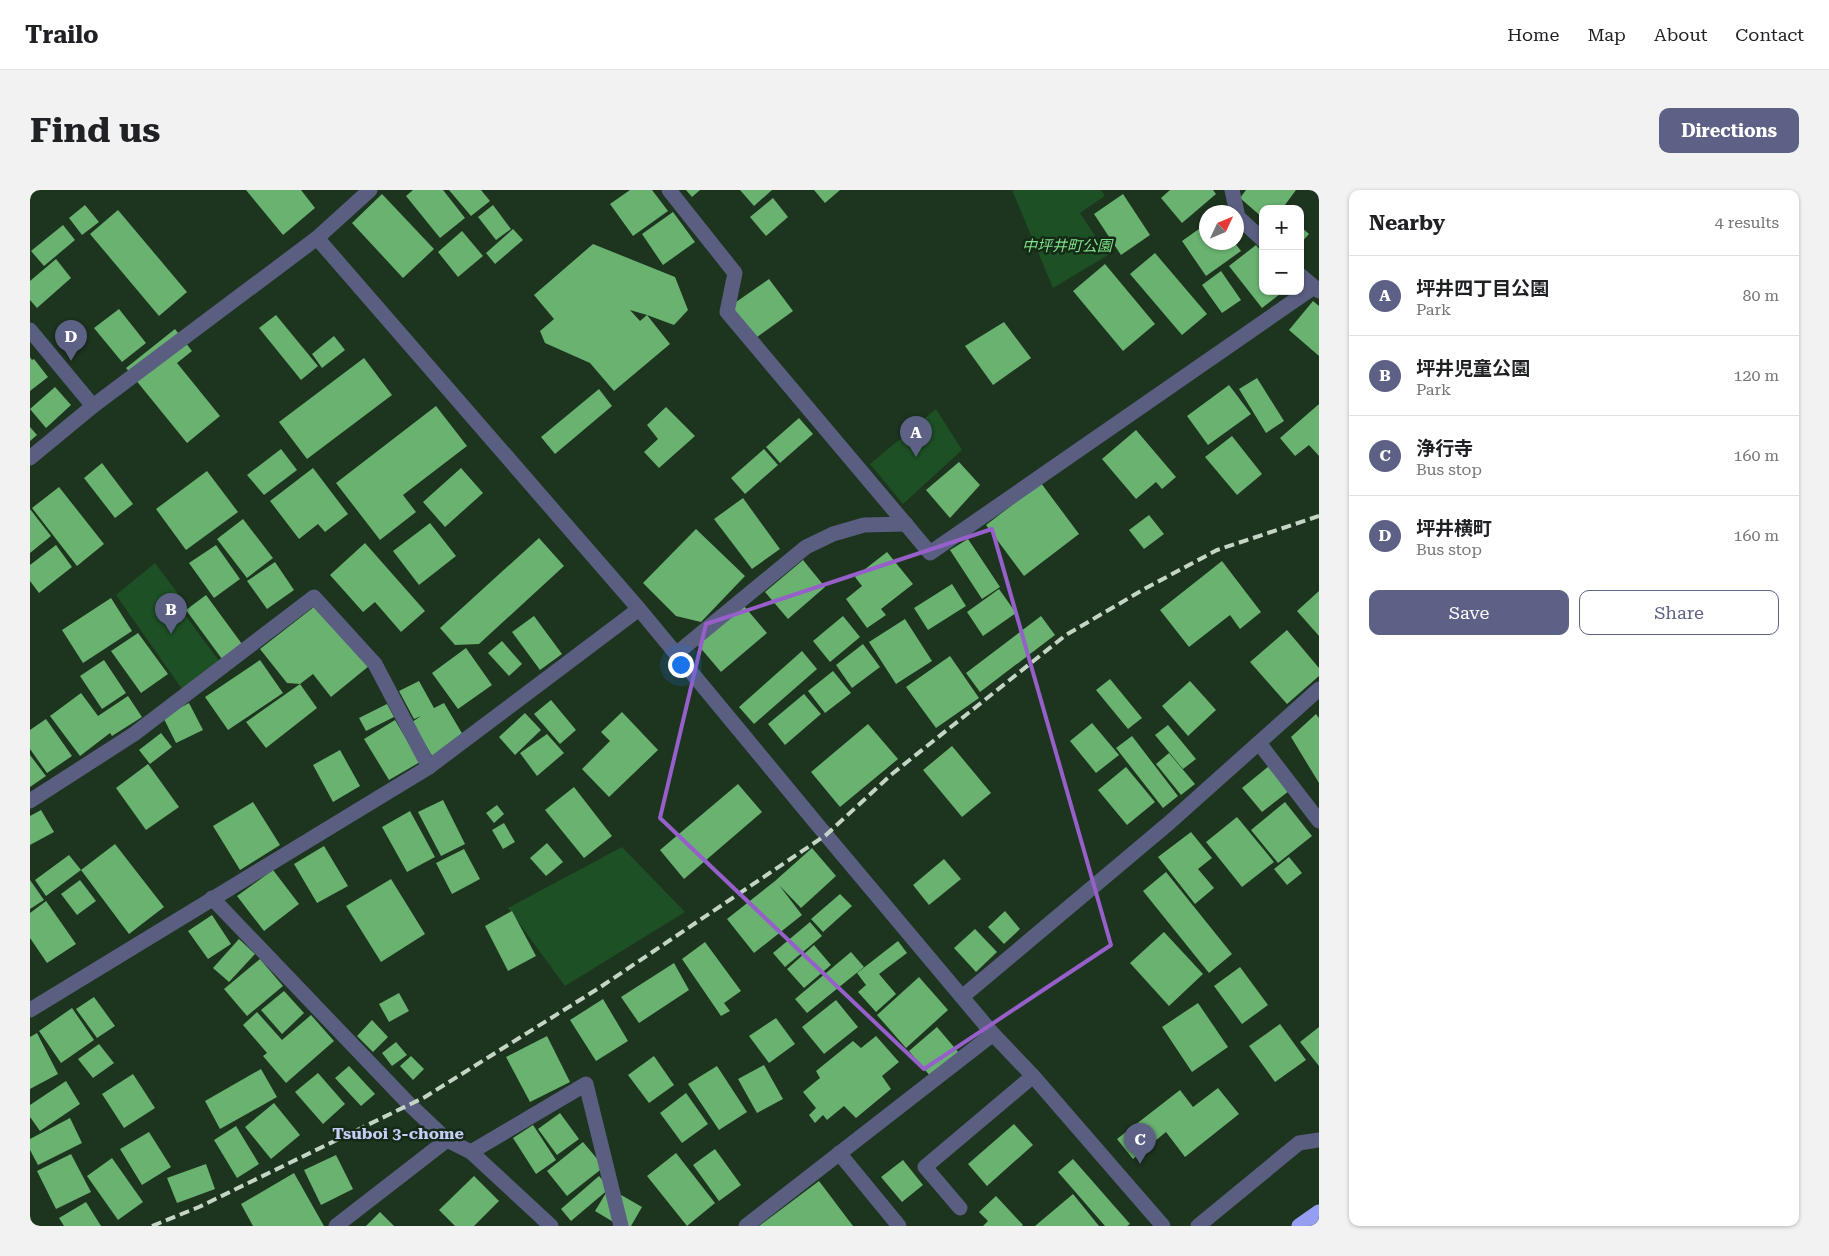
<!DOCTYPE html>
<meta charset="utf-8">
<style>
body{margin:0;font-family:"Roboto Serif","Noto Sans JP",serif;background:#f2f2f2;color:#202124}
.controls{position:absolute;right:15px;top:15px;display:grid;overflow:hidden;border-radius:10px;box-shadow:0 1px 4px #0004}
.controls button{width:45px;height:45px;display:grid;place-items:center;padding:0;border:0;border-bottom:1px solid #e0e0e0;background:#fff;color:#202124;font:25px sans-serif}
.compass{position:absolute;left:1169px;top:15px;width:45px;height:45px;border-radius:50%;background:#fff;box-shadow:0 1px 4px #0004;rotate:46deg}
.you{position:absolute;left:650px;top:474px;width:18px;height:18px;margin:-12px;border:4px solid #fff;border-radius:50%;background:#1a73e8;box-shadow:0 0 0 8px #1a73e833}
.badge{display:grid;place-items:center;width:32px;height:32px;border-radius:50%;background:#5d6185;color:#fff;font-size:16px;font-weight:700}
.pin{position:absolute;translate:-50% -41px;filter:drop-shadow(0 1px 2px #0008)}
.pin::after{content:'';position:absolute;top:26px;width:18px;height:15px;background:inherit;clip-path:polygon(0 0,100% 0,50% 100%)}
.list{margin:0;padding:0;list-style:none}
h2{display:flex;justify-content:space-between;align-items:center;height:65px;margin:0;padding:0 20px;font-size:21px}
h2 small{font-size:16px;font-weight:400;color:#757577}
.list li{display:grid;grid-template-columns:32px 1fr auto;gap:15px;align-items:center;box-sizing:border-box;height:80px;padding:0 20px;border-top:1px solid #e0e0e0}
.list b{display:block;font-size:19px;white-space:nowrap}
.list p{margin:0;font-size:16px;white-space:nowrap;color:#757577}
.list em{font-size:16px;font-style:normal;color:#757577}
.actions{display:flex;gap:10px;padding:15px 20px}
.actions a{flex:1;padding:11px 0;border:1px solid #5d6185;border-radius:10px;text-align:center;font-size:18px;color:#5d6185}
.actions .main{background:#5d6185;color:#fff}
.map{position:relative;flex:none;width:1289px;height:1036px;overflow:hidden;border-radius:10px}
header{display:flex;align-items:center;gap:30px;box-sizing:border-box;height:70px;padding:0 25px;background:#fff;border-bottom:1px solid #e0e0e0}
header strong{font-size:24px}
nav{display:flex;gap:28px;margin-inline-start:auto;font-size:18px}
.intro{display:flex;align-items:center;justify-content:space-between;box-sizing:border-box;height:120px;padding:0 30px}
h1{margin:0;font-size:35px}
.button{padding:12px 22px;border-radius:10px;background:#5d6185;color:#fff;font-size:18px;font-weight:700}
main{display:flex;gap:30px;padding:0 30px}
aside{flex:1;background:#fff;border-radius:10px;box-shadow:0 1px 4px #0004}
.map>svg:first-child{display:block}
.green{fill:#1d5024}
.building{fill:#69b270;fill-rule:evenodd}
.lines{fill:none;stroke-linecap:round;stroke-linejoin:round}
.minor{stroke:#5a5e80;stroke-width:15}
.highway{stroke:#969ef1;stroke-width:15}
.rail{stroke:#c4d4c5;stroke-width:4;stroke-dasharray:10 5;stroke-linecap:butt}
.marked{fill:none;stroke:#965fca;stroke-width:4;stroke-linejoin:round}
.labels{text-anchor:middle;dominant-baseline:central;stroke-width:5;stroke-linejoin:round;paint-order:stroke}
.park-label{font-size:15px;font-style:italic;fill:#81e18a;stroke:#142a16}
.neighbourhood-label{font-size:16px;font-weight:bold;fill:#c5ccf6;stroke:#142a16}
</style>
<header>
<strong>Trailo</strong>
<nav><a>Home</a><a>Map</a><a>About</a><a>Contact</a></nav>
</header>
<div class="intro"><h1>Find us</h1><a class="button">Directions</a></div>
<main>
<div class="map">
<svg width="1289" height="1036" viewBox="0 0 1289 1036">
<rect width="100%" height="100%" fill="#1d341f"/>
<!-- green -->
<g class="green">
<path d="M982,0H1071L1075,6L1050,23L1078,65L1023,98Z"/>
<path d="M906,219L932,260L873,314L840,274Z"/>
<path d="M125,373L155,413L150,418L189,471L152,499L86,405Z"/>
<path d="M592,657L655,722L535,796L478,718Z"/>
</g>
<!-- building -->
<g class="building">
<path d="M216,0H271L285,18L253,45Z"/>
<path d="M383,0H413L435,28L410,48L376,6Z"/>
<path d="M419,0H451L460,11L441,26Z"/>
<path d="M600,0H622L638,21L603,46L580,14Z"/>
<path d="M656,0H670L662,7Z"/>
<path d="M710,0H742L724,16Z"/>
<path d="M784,0H810L795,13Z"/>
<path d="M1140,0H1183L1186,4L1152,33L1131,8Z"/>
<path d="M1216,0H1266L1252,19H1233V28L1210,8Z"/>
<path d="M352,4L404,59L373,88L322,33Z"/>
<path d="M1093,4L1120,45L1091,65L1064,24Z"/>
<path d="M743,8L758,27L736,46L720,27Z"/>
<path d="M55,15L69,32L52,45L39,28Z"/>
<path d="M463,15L481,39L466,50L448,27Z"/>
<path d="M88,20L157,102L129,126L60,44Z"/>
<path d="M643,22L665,52L633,75L612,44Z"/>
<path d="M1176,34V52H1204L1211,61L1176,86L1152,51Z"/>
<path d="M33,35L45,50L14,76L1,61Z"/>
<path d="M1270,36L1279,44L1270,54Z"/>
<path d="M483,39L493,50L465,74L456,63Z"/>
<path d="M432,41L453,66L428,87L408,62Z"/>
<path d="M563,54L645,87L658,120L644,135L617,125L640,154L584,201L560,173L515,153L510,141L524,129L504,105ZM600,120L617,125L610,131Z"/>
<path d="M1226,55L1233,64V101H1254L1232,118L1199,76Z"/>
<path d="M1125,63L1177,124L1152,145L1100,84Z"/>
<path d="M26,69L41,88L7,118L0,110V91Z"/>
<path d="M1075,74L1125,134L1093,161L1043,101Z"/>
<path d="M1191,81L1211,110L1192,123L1172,95Z"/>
<path d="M739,89L763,121L723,150L699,117Z"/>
<path d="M1283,111L1289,116V166L1259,140Z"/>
<path d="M89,119L116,153L92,172L64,138Z"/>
<path d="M246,125L288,176L271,190L229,138Z"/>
<path d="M974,132L1001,168L963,195L935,156Z"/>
<path d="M145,139L162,161L147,173L190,226L157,253L96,178Z"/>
<path d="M304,146L315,160L292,178L282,164Z"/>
<path d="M0,167L2,170L4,169L18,187L0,201Z"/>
<path d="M334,168L362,205L277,269L249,232Z"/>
<path d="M1227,188L1254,231L1236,243L1209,199Z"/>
<path d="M1199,195L1221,224L1178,255L1157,226Z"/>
<path d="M25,197L41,215L16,238L0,219Z"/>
<path d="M569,199L582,216L525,264L511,247Z"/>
<path d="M1289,214V266L1279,255L1265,266L1250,248Z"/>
<path d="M406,216L437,256L373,305L386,322L350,350L306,293Z"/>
<path d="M636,217L665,246L629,278L614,262L628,249L617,235Z"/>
<path d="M769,228L783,244L750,273L736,257Z"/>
<path d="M0,237L7,245L0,251Z"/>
<path d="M1106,240L1146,287L1132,299L1126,292L1106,309L1072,269Z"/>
<path d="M1202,246L1232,284L1207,305L1175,267Z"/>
<path d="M251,259L267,280L234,305L217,285Z"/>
<path d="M734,259L748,275L715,304L701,288Z"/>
<path d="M929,272L950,295L920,328L896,300Z"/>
<path d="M72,273L103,314L85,328L54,288Z"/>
<path d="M283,278L318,324L295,342L288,334L269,349L240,311Z"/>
<path d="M431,278L453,303L415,337L393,312Z"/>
<path d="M177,281L208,322L156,360L126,319Z"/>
<path d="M1011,293L1049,344L994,386L956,335Z"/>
<path d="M29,297L74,354L47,376L2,318Z"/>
<path d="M713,308L750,359L722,379L684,329Z"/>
<path d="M0,319L21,346L0,363Z"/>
<path d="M1119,325L1134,344L1114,359L1099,340Z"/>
<path d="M213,329L243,368L217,388L187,349Z"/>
<path d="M400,333L426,366L389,395L363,361Z"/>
<path d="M666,339L715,386L671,432L646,426L613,393Z"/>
<path d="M509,348L534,376L449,454L425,455L410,438Z"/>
<path d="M938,349L970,397L952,409L920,360Z"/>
<path d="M335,353L395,421L371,442L345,412L333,422L300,385Z"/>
<path d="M26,355L42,377L9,403L0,391V375Z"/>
<path d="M186,355L210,389L184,408L159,373Z"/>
<path d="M857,362L883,394L851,419L856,425L837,438L816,409L832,396L825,387Z"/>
<path d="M773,370L795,397L758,429L735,402Z"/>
<path d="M1192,371L1231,422L1210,439L1200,425L1159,457L1130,420Z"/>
<path d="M245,372L264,400L237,419L217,391Z"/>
<path d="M922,394L936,416L898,440L884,418Z"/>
<path d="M969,399L986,423L953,446L937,422Z"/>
<path d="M1289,401V446L1267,421Z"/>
<path d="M176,405L212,454L192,469L156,420Z"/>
<path d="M81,408L102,441L53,473L32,440Z"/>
<path d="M289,413L339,476L301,507L283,484L270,494L257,493L230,459Z"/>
<path d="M714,416L737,443L691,482L668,455Z"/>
<path d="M504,426L532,464L510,480L482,442Z"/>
<path d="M813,426L830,447L800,472L783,451Z"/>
<path d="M1011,426L1025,445L950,502L936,483Z"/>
<path d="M875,429L902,471L866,494L839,452Z"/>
<path d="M1257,440L1289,478V486L1257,514L1220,472Z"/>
<path d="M108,443L138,484L111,503L81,461Z"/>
<path d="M472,451L492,474L479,486L458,463Z"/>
<path d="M833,454L850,477L822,498L806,475Z"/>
<path d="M436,458L462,495L428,519L402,483Z"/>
<path d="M772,461L787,479L724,534L709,517Z"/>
<path d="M920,466L949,508L906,538L876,497Z"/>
<path d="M74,470L96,503L72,519L50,486Z"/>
<path d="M230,470L253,503L198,540L175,507Z"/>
<path d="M803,481L821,503L795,523L778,501Z"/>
<path d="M1080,489L1112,528L1098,539L1066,500Z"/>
<path d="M389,491L404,518L414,513L436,550L404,569L382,532L391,526L384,529L369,501Z"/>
<path d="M1160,491L1186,520L1158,546L1132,516Z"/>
<path d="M270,494L287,518L236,558L216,532Z"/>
<path d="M51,503L74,534L68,526L98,506L112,527L82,546L80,543L50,566L20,526Z"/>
<path d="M774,504L791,524L755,555L738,534Z"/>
<path d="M521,510L546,540L530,554L504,524Z"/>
<path d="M159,513L173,540L146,553L133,527Z"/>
<path d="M357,514L364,527L336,541L329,528Z"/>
<path d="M592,522L628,560L579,607L552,579L580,551L571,542Z"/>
<path d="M495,523L511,540L485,565L469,547Z"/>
<path d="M1286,524L1289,528V593L1261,547Z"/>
<path d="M16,529L42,566L17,583L0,559V540Z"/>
<path d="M365,530L390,572L359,590L334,549Z"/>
<path d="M1062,533L1089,565L1066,583L1040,551Z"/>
<path d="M838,534L868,569L810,617L781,582Z"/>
<path d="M1138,535L1166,569L1153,579L1125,545Z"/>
<path d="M131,543L142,557L120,574L109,560Z"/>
<path d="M517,544L534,563L507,586L490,563Z"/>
<path d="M1102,546L1148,606L1133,618L1086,558Z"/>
<path d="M922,556L961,603L932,627L893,580Z"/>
<path d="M310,560L330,596L303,612L283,575Z"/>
<path d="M1139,563L1165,594L1151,605L1126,574Z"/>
<path d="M0,565L16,586L0,597Z"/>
<path d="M118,574L149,617L116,640L86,598Z"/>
<path d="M1239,576L1259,601L1232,622L1212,598Z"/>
<path d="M1096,577L1125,612L1097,635L1068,600Z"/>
<path d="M708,594L732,622L654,689L630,660Z"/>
<path d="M544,597L582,646L554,668L515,620Z"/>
<path d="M413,610L435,654L411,666L388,622Z"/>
<path d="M223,612L250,655L210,680L183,636Z"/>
<path d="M1255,612L1282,646L1248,673L1221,640Z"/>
<path d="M467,615L474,624L464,633L456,623Z"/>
<path d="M11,620L24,642L0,655V626Z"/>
<path d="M380,621L405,667L377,682L352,637Z"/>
<path d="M1207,627L1244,672L1212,697L1176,652Z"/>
<path d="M474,633L485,652L473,659L462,640Z"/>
<path d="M1161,642L1182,668L1168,679L1184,698L1165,714L1128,667Z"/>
<path d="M517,653L533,672L516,686L500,668Z"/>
<path d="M85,654L134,717L99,744L51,680Z"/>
<path d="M294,656L318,696L287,713L264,674Z"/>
<path d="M782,658L806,686L771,718L749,695L772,725L724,763L697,729L745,691Z"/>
<path d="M434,659L450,689L422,704L406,673Z"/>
<path d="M39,665L51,680L16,706L5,690Z"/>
<path d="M1259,667L1272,683L1257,695L1244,679Z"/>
<path d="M914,669L931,689L899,715L883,695Z"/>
<path d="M243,680L269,714L234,741L207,706Z"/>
<path d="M1136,682L1202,764L1179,783L1113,701Z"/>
<path d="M361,689L395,744L351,772L316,716Z"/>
<path d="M0,690L14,710L0,719Z"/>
<path d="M50,690L66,711L47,725L31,704Z"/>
<path d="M810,704L822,716L793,742L781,729Z"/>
<path d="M16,711L46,754L17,773L0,748V723Z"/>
<path d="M482,721L506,766L478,781L455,736Z"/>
<path d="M975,721L990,739L974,754L958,737Z"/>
<path d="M182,725L201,754L178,769L158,741Z"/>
<path d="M780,732L792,746L755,777L743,763Z"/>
<path d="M945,739L967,762L946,782L924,758Z"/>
<path d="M1134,742L1173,784L1139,816L1100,773Z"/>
<path d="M209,749L225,764L199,792L183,778Z"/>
<path d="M868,751L877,763L849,784L866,804L846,822L828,802L836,795L827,783Z"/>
<path d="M675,752L711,801L694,813L700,821L691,826L652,769Z"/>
<path d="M784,755L801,775L774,798L757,779Z"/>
<path d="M821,762L834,777L777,823L765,809Z"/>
<path d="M230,769L253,796L217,826L194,799Z"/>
<path d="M644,773L659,800L609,833L591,807Z"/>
<path d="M1210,777L1238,815L1212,834L1184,796Z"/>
<path d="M889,787L918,820L876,858L847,825Z"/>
<path d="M254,801L274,823L252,844L231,820Z"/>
<path d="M369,803L379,821L359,832L349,814Z"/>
<path d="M64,807L85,836L67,848L46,819Z"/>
<path d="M573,809L598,851L566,871L540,830Z"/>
<path d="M806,810L828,837L794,864L772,837Z"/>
<path d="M1168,813L1198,857L1162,882L1132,837Z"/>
<path d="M42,818L64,850L31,873L9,841Z"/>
<path d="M227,822L252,850L281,825L304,851L256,893L233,866L237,863L213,835Z"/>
<path d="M746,828L765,854L739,873L719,846Z"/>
<path d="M342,830L358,847L343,862L327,846Z"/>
<path d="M1250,834L1276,870L1245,892L1219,856Z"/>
<path d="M907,837L929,863L901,887L879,861Z"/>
<path d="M1289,837V876L1270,852Z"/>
<path d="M7,843L28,884L0,899V847Z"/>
<path d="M517,846L540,892L500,912L476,867Z"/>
<path d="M846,846L869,872L852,886L861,899L826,928L814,916L797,930L793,925L785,933L779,925L786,918L773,902L790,888L786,881L823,851L831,858Z"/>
<path d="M366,852L377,865L362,876L352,863Z"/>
<path d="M69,854L84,873L63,888L48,869Z"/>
<path d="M381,866L394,879L383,890L370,876Z"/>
<path d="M624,866L644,895L619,913L598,885Z"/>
<path d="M734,875L753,909L727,923L708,889Z"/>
<path d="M319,876L345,904L331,916L305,888Z"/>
<path d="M687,876L717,922L689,940L658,894Z"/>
<path d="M231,879L247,907L190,939L175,911Z"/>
<path d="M288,883L315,914L293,934L265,902Z"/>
<path d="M103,884L125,918L94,938L72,904Z"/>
<path d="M36,891L50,914L10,941L0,927V915Z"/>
<path d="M1188,898L1209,924L1155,967L1136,942L1103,969L1087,949L1150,900L1163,917Z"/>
<path d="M656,903L678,934L652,953L630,923Z"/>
<path d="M244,913L270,945L241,969L215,937Z"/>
<path d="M530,923L549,949L527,965L508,939Z"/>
<path d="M40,928L52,953L8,975L0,960V949Z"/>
<path d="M984,934L1003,955L957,996L938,974Z"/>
<path d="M503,935L526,970L506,984L483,948Z"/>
<path d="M206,936L229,974L207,988L184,950Z"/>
<path d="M119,942L141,977L112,995L90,959Z"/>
<path d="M553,952L574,977L537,1006L517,981Z"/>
<path d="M685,959L711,995L689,1011L663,975Z"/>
<path d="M646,963L685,1013L657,1036L617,986Z"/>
<path d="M41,964L61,1002L26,1019L7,981Z"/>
<path d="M306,965L323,999L291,1015L274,980Z"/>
<path d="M82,968L113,1012L88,1030L57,986Z"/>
<path d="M1043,969L1100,1034L1097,1036H1075L1028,982Z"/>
<path d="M873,970L893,995L872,1012L851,987Z"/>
<path d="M176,974L185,999L147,1013L137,988Z"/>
<path d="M264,983L294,1036H223L211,1014Z"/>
<path d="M444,986L469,1011L444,1036H425L409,1020Z"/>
<path d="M569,986L580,998L541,1031L531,1019Z"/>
<path d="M789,991L823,1036H729Z"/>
<path d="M579,998L612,1017L601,1036H590L565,1021Z"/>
<path d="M1043,1004L1069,1036H1005Z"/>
<path d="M966,1006L993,1035L992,1036H953L958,1031L949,1022Z"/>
<path d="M56,1012L71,1036H34L29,1028Z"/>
<path d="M350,1022L364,1036H336Z"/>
</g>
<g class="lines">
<!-- minor -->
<g class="minor">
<path d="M639,0L705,83L697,122L900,363L1284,97"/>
<path d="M1202,0L1208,27L1233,50"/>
<path d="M287,48L609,419L796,645L963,844L1003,886L1133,1036"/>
<path d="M1270,85L1289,101"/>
<path d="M0,140L63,216"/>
<path d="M0,268L63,216L287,48L340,0"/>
<path d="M646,464L776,357L803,344L834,335L876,334"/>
<path d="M1229,553L1289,631"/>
<path d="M0,611L104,544L284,407L345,474L399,577"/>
<path d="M182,708L379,914L417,950L441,962L521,1036"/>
<path d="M932,807L1139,633L1289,499"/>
<path d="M0,820L399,577L609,419"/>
<path d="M441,962L556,894L591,1036"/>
<path d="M809,963L869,1036"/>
<path d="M930,1018L895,977L1003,886"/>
<path d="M306,1036L417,950"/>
<path d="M716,1036L963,844"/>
<path d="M1168,1036L1269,953L1289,950"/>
</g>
<!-- highway -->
<path class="highway" d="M1269,1036L1289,1022"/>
<!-- rail -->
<path class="rail" d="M122,1036L169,1017L395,907L569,798L796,645L862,584L1036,445L1116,398L1187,360L1289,326"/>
</g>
<!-- marked area -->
<path class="marked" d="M962,339L1081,755L894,879L630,628L676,434Z"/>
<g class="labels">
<!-- park labels -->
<g class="park-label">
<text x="1037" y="56">中坪井町公園</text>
</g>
<!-- neighbourhood labels -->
<g class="neighbourhood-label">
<text x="368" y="943">Tsuboi 3-chome</text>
</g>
</g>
</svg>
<div class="controls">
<button>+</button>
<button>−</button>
</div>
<svg class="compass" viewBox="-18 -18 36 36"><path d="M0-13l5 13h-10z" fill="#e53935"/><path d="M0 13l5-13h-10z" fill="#757577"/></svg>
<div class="you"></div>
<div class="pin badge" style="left:886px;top:267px">A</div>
<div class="pin badge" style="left:141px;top:444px">B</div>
<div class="pin badge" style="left:1110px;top:974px">C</div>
<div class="pin badge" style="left:41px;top:171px">D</div>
</div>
<aside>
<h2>Nearby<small>4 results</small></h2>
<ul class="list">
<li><span class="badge">A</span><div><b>坪井四丁目公園</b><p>Park</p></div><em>80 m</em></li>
<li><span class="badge">B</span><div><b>坪井児童公園</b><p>Park</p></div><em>120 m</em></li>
<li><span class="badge">C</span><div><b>浄行寺</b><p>Bus stop</p></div><em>160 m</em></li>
<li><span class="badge">D</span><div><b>坪井横町</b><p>Bus stop</p></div><em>160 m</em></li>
</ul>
<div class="actions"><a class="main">Save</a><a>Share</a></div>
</aside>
</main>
